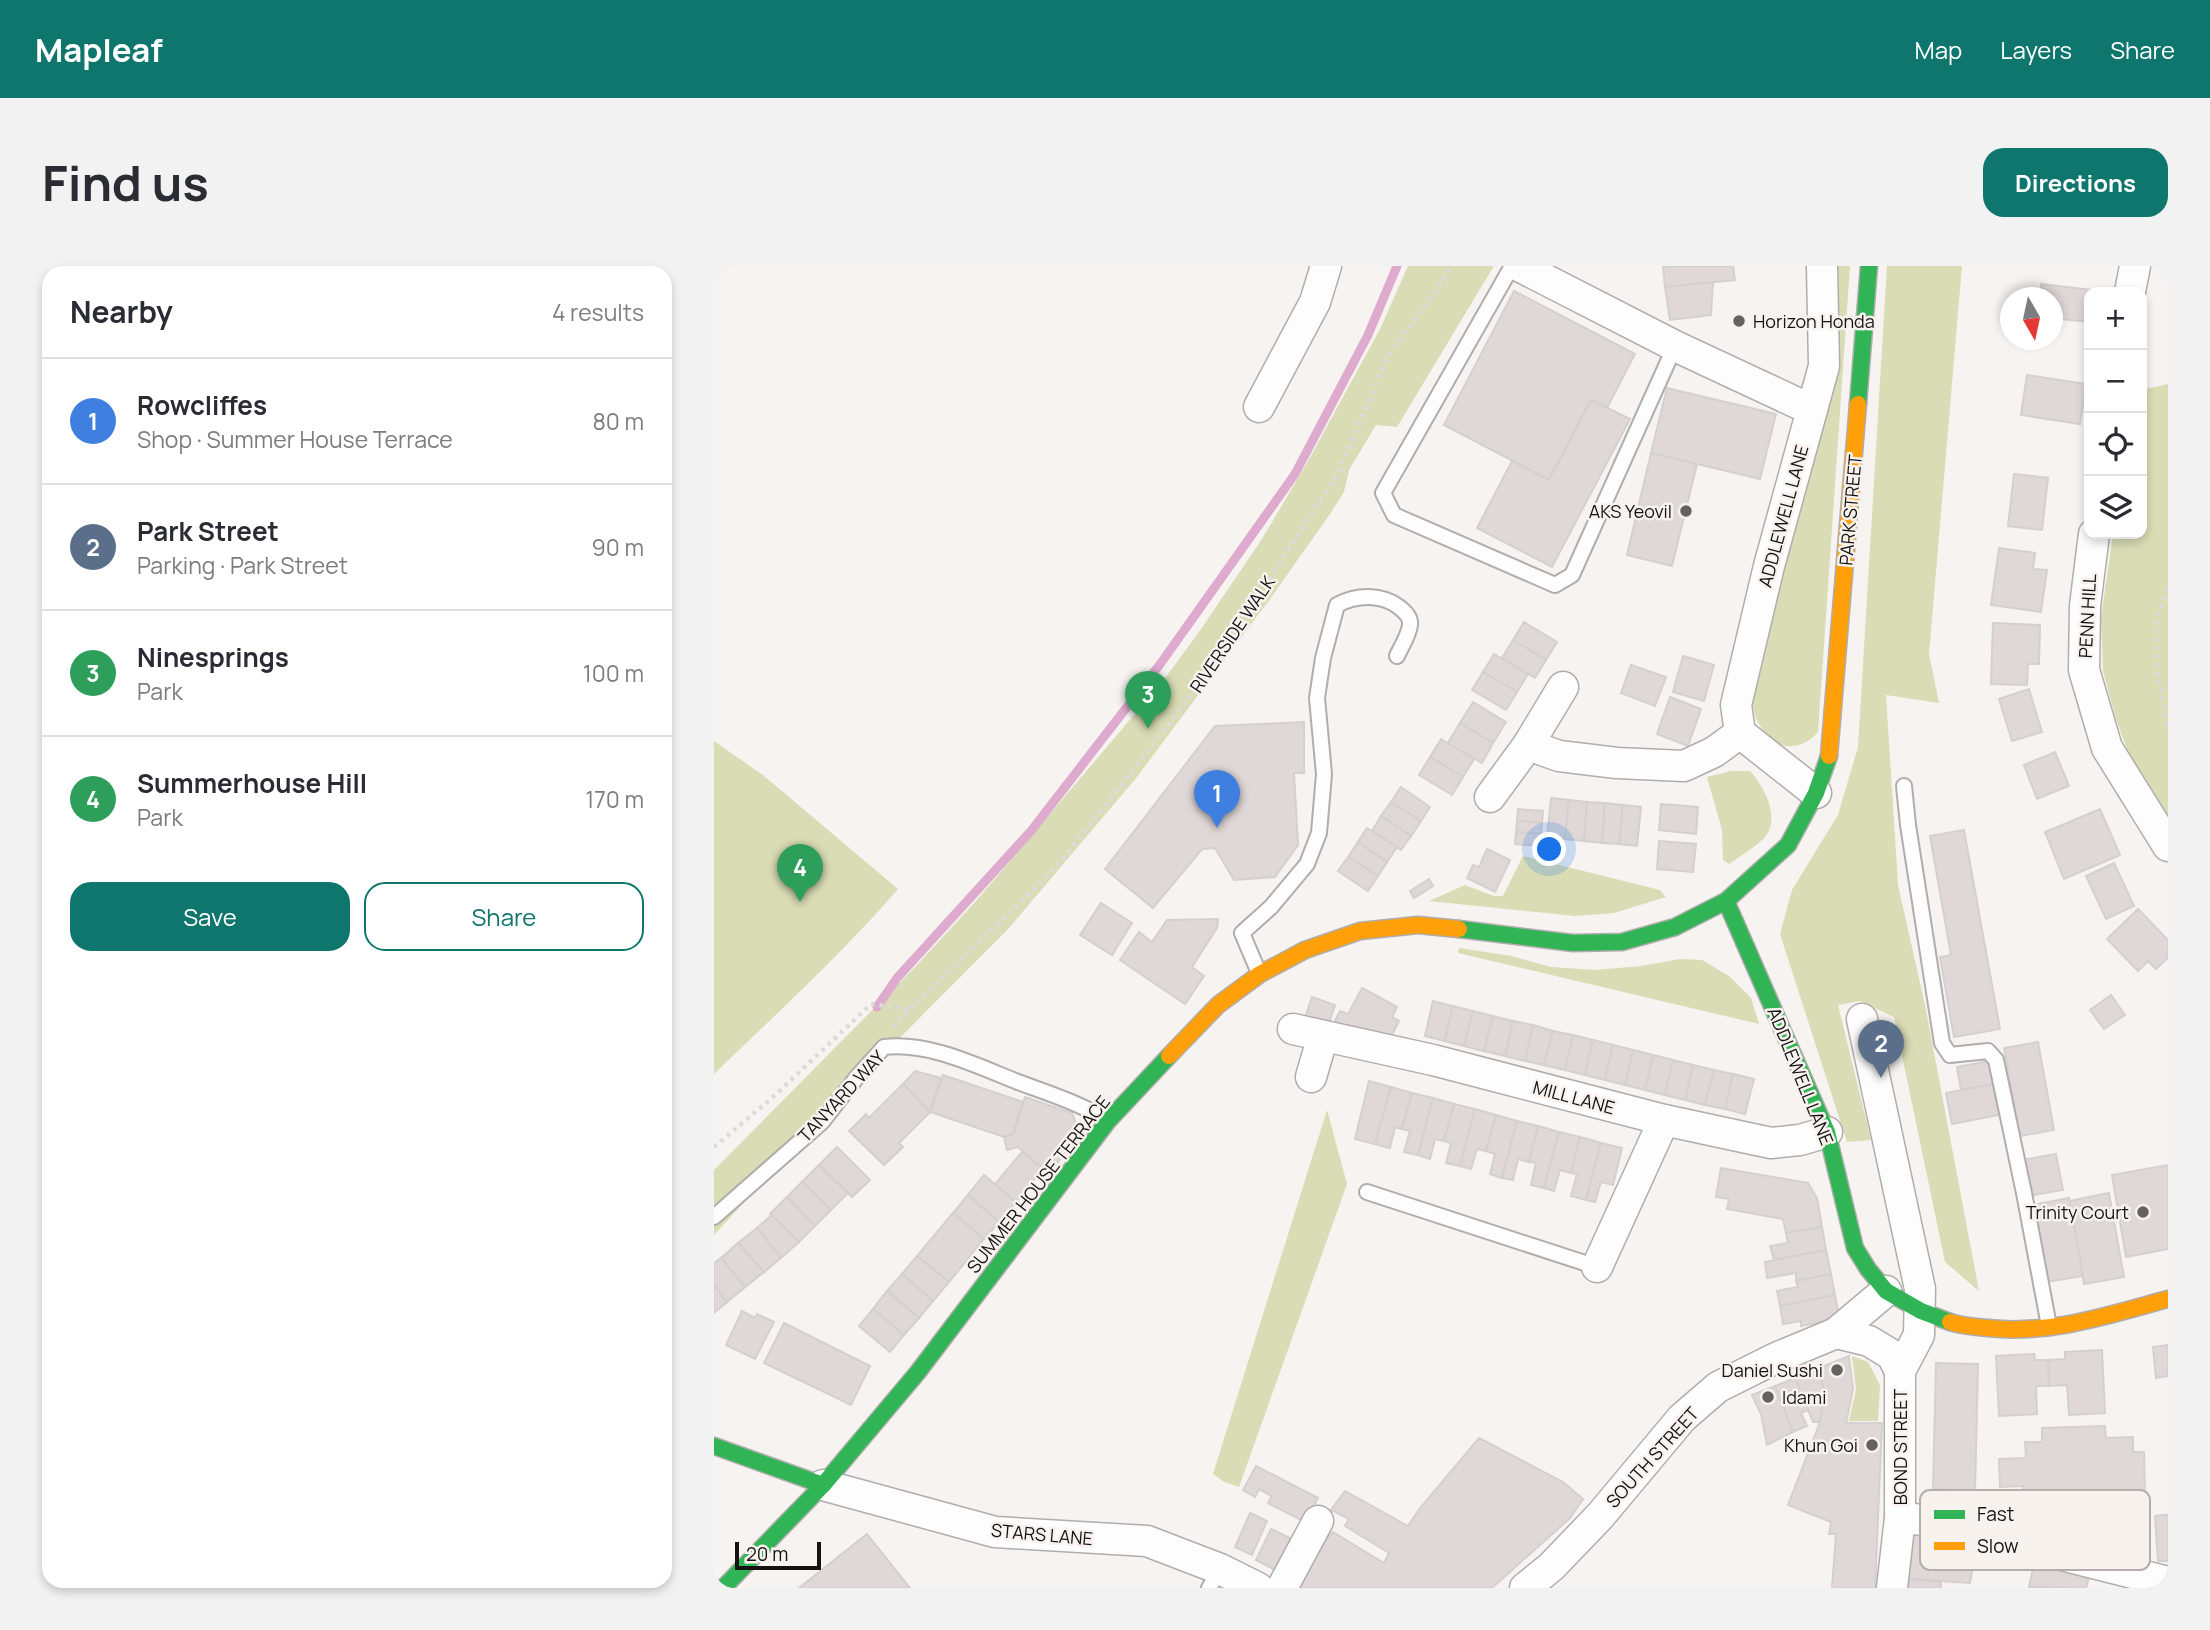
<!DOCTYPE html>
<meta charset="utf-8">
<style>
body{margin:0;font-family:Manrope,sans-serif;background:#f2f2f3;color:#2b2b33}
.controls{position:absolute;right:21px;top:21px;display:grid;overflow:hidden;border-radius:14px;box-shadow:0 4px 10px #0003}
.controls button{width:63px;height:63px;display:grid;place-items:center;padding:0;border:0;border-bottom:2px solid #e1e1e2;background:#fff;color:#2b2b33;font:35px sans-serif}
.compass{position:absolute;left:1286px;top:21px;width:63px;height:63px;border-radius:50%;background:#fff;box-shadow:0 4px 10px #0003;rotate:171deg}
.scale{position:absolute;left:21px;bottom:18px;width:86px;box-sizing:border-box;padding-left:7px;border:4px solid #151312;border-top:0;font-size:19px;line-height:24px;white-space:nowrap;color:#151312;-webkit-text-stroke:5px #f8f2ef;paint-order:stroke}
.you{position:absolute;left:836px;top:584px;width:24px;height:24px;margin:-18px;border:5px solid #fff;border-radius:50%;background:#1a73e8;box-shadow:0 0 0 10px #1a73e833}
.badge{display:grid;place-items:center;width:46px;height:46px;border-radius:50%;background:#0f766e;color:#fff;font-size:23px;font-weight:700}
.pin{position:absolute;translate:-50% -58px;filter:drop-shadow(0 2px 4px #0008)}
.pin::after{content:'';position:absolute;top:37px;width:24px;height:21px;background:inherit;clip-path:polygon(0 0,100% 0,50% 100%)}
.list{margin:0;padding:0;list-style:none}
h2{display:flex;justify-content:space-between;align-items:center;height:91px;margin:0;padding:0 28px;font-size:30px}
h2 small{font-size:23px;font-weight:400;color:#7c7c81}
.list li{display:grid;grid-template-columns:46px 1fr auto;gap:21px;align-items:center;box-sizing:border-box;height:126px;padding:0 28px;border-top:2px solid #e1e1e2}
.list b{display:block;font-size:26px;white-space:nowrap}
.list p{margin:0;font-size:23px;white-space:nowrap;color:#7c7c81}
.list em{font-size:23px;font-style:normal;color:#7c7c81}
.actions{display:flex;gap:14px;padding:21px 28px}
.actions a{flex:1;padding:16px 0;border:2px solid #0f766e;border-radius:21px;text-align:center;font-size:24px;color:#0f766e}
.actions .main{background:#0f766e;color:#fff}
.icon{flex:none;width:38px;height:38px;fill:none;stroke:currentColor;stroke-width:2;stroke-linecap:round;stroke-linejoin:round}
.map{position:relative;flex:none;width:1454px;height:1322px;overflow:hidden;border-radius:21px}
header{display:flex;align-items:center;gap:42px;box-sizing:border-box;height:98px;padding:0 35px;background:#0f766e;color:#fff}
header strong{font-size:33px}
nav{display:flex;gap:38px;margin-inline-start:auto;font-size:24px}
.intro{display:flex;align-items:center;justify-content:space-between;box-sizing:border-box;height:168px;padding:0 42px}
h1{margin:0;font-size:49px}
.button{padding:18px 32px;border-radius:21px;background:#0f766e;color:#fff;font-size:24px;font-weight:700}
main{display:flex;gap:42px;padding:0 42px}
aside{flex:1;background:#fff;border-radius:21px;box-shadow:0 4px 10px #0003}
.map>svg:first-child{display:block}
.green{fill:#d9dcb4}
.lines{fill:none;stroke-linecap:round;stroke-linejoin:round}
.stream{stroke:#deabcf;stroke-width:9}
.building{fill:#e0d8d7;stroke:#d3d0d0;stroke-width:2}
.lane-casing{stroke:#b0adac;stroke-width:18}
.street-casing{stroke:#b0adac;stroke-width:33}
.fast-casing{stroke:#b0adac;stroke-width:19}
.slow-casing{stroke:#b0adac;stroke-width:19}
.path{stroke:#dcdbda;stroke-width:4.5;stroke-dasharray:3.5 5;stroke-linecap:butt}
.lane{stroke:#fefdfd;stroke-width:14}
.street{stroke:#fefdfd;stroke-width:30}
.fast{stroke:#30b455;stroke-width:16}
.slow{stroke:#ff9f0a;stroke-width:16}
.poi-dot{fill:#646160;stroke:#f8f2ef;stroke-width:2.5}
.labels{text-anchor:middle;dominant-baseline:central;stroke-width:5;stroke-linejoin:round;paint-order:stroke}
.poi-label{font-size:18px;fill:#151312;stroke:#f8f2ef;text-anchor:end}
.street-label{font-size:18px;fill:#151312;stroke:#f8f2ef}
.key{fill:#f8f2ef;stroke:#b4afad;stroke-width:2}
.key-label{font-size:19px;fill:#151312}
</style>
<header>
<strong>Mapleaf</strong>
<nav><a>Map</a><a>Layers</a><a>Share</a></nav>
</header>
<div class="intro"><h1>Find us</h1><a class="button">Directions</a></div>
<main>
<aside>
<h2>Nearby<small>4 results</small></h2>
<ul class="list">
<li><span class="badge" style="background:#3f7fe0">1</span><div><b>Rowcliffes</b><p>Shop · Summer House Terrace</p></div><em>80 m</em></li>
<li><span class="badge" style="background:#5c6f8a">2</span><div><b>Park Street</b><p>Parking · Park Street</p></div><em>90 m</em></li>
<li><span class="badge" style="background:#2e9e5b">3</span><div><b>Ninesprings</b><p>Park</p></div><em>100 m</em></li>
<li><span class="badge" style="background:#2e9e5b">4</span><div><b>Summerhouse Hill</b><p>Park</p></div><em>170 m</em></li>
</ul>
<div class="actions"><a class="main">Save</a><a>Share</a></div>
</aside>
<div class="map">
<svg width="1454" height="1322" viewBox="0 0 1454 1322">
<rect width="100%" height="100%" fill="#f6f3f1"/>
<!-- green -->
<g class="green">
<path d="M694,0H780L683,161L662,159L635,204L630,226L616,248L556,333L423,511L295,662L128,830L0,969V904L204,698L262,635L449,415L485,366L548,273L593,197L666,63Z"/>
<path d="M1116,0H1136L1104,466C1083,490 1056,482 1043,454C1039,446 1039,436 1038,427Z"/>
<path d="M1173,0H1248L1215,388L1225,437L1172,429L1184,619L1211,739L1265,1025L1231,996L1180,751L1146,735L1124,739L1157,874L1133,876L1066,668L1078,624L1124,549L1144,481Z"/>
<path d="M1454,118V563L1413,483L1402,453L1389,405L1387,352L1399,268H1428V124Z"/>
<path d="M0,475L50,510L184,623C127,689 62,748 0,808Z"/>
<path d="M1017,505H1036C1050,520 1067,552 1051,571C1042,581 1026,590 1015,598L1009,594L1008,564L993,511Z"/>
<path d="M809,590L946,624L952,631L900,647L861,650L715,635L751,619L780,630H789Z"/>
<path d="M745,682L797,690L837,701L881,704L927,700L966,693L988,694L1015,710L1037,732L1045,758L744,687Z"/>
<path d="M613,844L633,918L525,1221L510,1216L499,1208Z"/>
<path d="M1138,1090L1154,1096L1166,1119L1164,1155H1135L1142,1123Z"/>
</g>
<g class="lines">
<!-- stream -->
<path class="stream" d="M163,741L183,712L317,565L447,397L581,208L654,69L683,0"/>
</g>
<!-- building -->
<g class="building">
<path d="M949,0H1019L1021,14L951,21Z"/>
<path d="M999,16L997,49L956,54L951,21Z"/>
<path d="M1327,18L1387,25L1375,26V56L1338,52V32H1326Z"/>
<path d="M800,25L921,88L893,142L877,134L835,214L730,159Z"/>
<path d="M1313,109L1372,118L1366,158L1307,149Z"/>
<path d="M953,122L1062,148L1046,213L937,187Z"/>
<path d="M877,134L916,153L838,301L763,262L798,195L835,214Z"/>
<path d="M937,187L983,198L958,300L913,289Z"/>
<path d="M1300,208L1334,212L1328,264L1294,260Z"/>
<path d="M1285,282L1321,287L1319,303L1333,304L1327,346L1277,339Z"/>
<path d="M810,356L843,376L832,394L799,374Z"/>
<path d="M1279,357L1326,359L1325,398H1314L1313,419L1277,418Z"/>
<path d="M799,374L832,394L821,412L788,392Z"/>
<path d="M780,388L814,408L803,426L769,406Z"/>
<path d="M969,390L1000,399L990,435L959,426Z"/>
<path d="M917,399L952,411L941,440L907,427Z"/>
<path d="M769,406L803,426L792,444L758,424Z"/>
<path d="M1315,423L1328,466L1298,475L1285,433Z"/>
<path d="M956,431L987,443L974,480L943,468Z"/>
<path d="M759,436L792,456L779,477L746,457Z"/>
<path d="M590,456V507H580L584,579L561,611L520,614L501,582L488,583L439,642L391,603L501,460Z"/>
<path d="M746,457L779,477L768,497L734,477Z"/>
<path d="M727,473L760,493L749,511L716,491Z"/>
<path d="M1341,486L1355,520L1323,533L1310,499Z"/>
<path d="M716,491L749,511L738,529L705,509Z"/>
<path d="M687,521L716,541L707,555L677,536Z"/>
<path d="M837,532L855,534L851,573L833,572Z"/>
<path d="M855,534L873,536L870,575L851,573Z"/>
<path d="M677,536L707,555L697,570L667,550Z"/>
<path d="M873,536L891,537L888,577L870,575Z"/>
<path d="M891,537L909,539L905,578L888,577Z"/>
<path d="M947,538L984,541L982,568L945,564Z"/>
<path d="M909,539L927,541L923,580L905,578Z"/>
<path d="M804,543L829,545L828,557L803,555Z"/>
<path d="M1386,543L1406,589L1350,613L1331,566Z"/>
<path d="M667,550L697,570L687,584L658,565Z"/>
<path d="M803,555L828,557L827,568L802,566Z"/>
<path d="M653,562L683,581L673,596L644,576Z"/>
<path d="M1250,564L1286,763L1240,771L1226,691L1237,689L1216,570Z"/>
<path d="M802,566L827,568L826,580L801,578Z"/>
<path d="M945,575L982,578L979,606L943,603Z"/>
<path d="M644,576L673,596L664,610L634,591Z"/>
<path d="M773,583L796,594L781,626L753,612L759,599L765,601Z"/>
<path d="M634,591L664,610L654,625L624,605Z"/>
<path d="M1400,597L1420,640L1392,653L1372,610Z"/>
<path d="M715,613L719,620L700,632L696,625Z"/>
<path d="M387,637L418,657L398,689L366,669Z"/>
<path d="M1424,643L1454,674V692L1442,703L1434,695L1424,705L1393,673Z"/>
<path d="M504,653L503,662L478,701L490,710L471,738L406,694L425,666L438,676L453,654Z"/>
<path d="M648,722L683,741L678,751L685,755L672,781L621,755L626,745L634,748Z"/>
<path d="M1397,729L1411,749L1390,763L1376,744Z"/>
<path d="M598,731L621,739L613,763L590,755Z"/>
<path d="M719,735L739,740L731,775L711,770Z"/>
<path d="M739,740L759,745L750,780L731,775Z"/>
<path d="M759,745L779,750L770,785L750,780Z"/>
<path d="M779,750L799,755L791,790L770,785Z"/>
<path d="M799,755L819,759L811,795L791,790Z"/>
<path d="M819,759L839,765L830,799L811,795Z"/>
<path d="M839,765L859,769L851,804L830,799Z"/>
<path d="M859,769L879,774L871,809L851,804Z"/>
<path d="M879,774L899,779L891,814L871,809Z"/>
<path d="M1324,776L1340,864L1306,870L1290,782Z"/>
<path d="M899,779L919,784L911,819L891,814Z"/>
<path d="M919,784L939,789L931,824L911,819Z"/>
<path d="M939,789L959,794L951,829L931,824Z"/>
<path d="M959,794L979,799L971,834L951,829Z"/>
<path d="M1275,795L1279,818L1247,824L1243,801Z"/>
<path d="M979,799L1000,804L991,839L971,834Z"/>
<path d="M1000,804L1019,808L1011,843L991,839Z"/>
<path d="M201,805L227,812L216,846L189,818Z"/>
<path d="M1019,808L1040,813L1031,848L1011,843Z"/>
<path d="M229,809L309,836L299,868L290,871L216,846Z"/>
<path d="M655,815L677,821L661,878L641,873Z"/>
<path d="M189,818L216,846L185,877L189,881L170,899L135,865L152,848L155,852Z"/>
<path d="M1279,818L1285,849L1238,858L1232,827Z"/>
<path d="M677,821L698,827L688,863L681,861L676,882L661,878Z"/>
<path d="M698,827L719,832L704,889L690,886L696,865L688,863Z"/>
<path d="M311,831L358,847L366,869L336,906L329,903L304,881L293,884L290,871L299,868Z"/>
<path d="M719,832L740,838L730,875L721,873L716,893L704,889Z"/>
<path d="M740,838L761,843L746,900L732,897L737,877L730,875Z"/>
<path d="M761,843L782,849L772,885L763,883L757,903L746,900Z"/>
<path d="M782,849L803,855L788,912L776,908L781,888L772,885Z"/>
<path d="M803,855L824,860L815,896L804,893L799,914L788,912Z"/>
<path d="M824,860L845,866L830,922L817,919L822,897L815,896Z"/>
<path d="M845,866L866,871L857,907L846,904L840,925L830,922Z"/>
<path d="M866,871L887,877L872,934L857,930L863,908L857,907Z"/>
<path d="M887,877L908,882L899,919L887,916L881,936L872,934Z"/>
<path d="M123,881L156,914L138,931L105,899Z"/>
<path d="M308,886L329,903L302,936L281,918Z"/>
<path d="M1342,888L1349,924L1314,930L1308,894Z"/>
<path d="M105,899L134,927L117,944L88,916Z"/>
<path d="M1454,899V983L1412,991L1398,909Z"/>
<path d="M1007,902L1094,917L1103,932L1108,961L1072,967L1069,953L1013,943L1015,933L1002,931Z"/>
<path d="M270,909L302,936L285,956L254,929Z"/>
<path d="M88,916L117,944L101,960L73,931Z"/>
<path d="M1395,927L1410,1011L1370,1018L1355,935Z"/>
<path d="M254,929L285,956L270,973L239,947Z"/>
<path d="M73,931L101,960L85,976L56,948Z"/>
<path d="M1355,932L1369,1010L1332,1016L1318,939Z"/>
<path d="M239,947L270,973L235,1016L203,990Z"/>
<path d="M58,949L85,976L67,992L43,962Z"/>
<path d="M1108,961L1112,984L1060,994L1056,980L1074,977L1072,967Z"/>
<path d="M43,962L67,992L50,1006L24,977Z"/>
<path d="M24,977L50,1006L31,1021L7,992Z"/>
<path d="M1112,984L1117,1008L1082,1015V1007L1053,1012L1051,996Z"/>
<path d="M203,990L235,1016L219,1035L188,1008Z"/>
<path d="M7,992L31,1021L13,1036L0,1019V997Z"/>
<path d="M188,1008L219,1035L205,1052L173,1025Z"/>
<path d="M1117,1008L1121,1029L1066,1040L1063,1025L1084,1021L1082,1015Z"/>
<path d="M0,1019L13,1036L0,1047Z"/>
<path d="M173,1025L205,1052L190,1069L159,1043Z"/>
<path d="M1121,1029L1125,1050L1121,1053L1087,1060V1055L1069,1058L1066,1040Z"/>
<path d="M159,1043L190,1069L176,1086L145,1060Z"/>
<path d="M28,1045L41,1052L43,1048L60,1056L41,1093L12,1079Z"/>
<path d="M70,1057L156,1100L137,1139L50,1097Z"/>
<path d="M1454,1079V1110L1442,1112L1439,1081Z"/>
<path d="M1388,1084L1391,1147L1355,1149L1353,1119L1335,1120L1334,1094L1351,1093V1086Z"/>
<path d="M1320,1088L1321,1094H1334L1335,1120H1322L1323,1148L1285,1150L1282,1090Z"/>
<path d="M1135,1090L1139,1123L1132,1157H1168L1161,1322H1118L1122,1268H1115L1117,1256L1074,1239L1106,1156L1110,1126L1105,1102Z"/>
<path d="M1222,1097L1264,1098L1261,1225L1219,1223Z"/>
<path d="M1105,1102L1110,1126L1106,1156H1099L1081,1112Z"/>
<path d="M1081,1112L1094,1144L1087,1147L1093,1160L1079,1166L1061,1120Z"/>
<path d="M1061,1120L1079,1166L1053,1179L1047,1148L1038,1129Z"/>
<path d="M1391,1160L1392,1172L1419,1171V1186H1430L1431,1234H1408L1409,1246L1395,1247V1234L1361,1235L1362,1247L1328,1248L1327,1236H1309V1220L1286,1221L1285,1193L1312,1192L1311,1176H1328V1162Z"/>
<path d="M765,1172L849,1216L869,1233L856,1252L778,1322H572L619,1266L670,1297L675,1287L631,1260L635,1253L617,1244L631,1225L694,1260L706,1242Z"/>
<path d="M542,1200L604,1232L591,1256L554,1237L558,1230L545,1223L541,1231L529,1224Z"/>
<path d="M536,1247L553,1255L538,1289L521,1281Z"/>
<path d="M1447,1249H1454V1295H1444L1441,1250Z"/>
<path d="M557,1263L584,1276L569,1308L542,1294Z"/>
<path d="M153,1268L196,1322H85Z"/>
<path d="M1199,1268L1236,1273L1262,1282L1256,1317L1195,1313Z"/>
<path d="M1320,1298L1375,1311L1372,1322L1315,1321Z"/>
<path d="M1195,1313L1227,1316V1322H1194Z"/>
</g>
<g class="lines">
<defs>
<g id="lane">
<path d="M798,0L669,227L680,249L841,319L858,309L961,80"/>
<path d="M1190,520L1194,559L1228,777L1236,789L1274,785L1282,794L1310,927L1335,1060"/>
<path d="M545,707L528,667L557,641L593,598L605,567L610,508L603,432L609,392L623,339C643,328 668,328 685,341C691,346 697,351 696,359C695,369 687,381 683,390"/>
<path d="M653,926L883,1001"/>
<path d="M0,951L108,856L143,811L170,781C216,776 263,800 304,816C334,827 365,837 393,854"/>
<path d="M495,1322L506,1303"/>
</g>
<g id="street">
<path d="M805,0L961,80L1098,144"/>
<path d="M1416,26L1421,0"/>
<path d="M545,141L601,36L612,0"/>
<path d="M1380,268L1371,340L1370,404L1393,482L1454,580"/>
<path d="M814,479L849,421"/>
<path d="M1102,527L1026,467L1022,439L1055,300L1110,100L1108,0"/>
<path d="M776,531L814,479L845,490L903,497L970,500L1000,486L1026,467"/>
<path d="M1148,753L1206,1023L1205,1069L1186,1105V1252L1178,1322"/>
<path d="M579,763L719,794L950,854L1057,877L1086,874L1113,866"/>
<path d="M597,811L609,770"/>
<path d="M883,1001L950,854"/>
<path d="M1122,1067L1155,1075L1178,1089L1186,1105"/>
<path d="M109,1219L281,1266L433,1275L506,1303L544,1322"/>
<path d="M1186,1252L1210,1254L1454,1316"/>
<path d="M568,1322L604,1255"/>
<path d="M811,1322L837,1301L886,1250L968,1152L1004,1121L1062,1092L1122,1067L1172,1025"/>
</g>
<g id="fast">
<path d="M1144,138L1155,0"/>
<path d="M1012,635L1113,866L1141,982L1154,1003L1172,1025L1207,1045L1236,1056"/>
<path d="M745,663L859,677L908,676L961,661L1012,635L1074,579L1102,527L1115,490"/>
<path d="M0,1180L109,1219"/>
<path d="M9,1322L109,1219L204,1106L394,855L455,790"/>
</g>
<g id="slow">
<path d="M1115,490L1144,138"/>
<path d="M455,790L504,739L546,708L591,684L646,665L704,659L745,663"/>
<path d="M1236,1056C1248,1060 1261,1061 1274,1062C1336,1069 1395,1049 1454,1033"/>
</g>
</defs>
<!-- lane casing -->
<use href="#lane" class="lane-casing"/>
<!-- street casing -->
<use href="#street" class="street-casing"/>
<!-- fast casing -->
<use href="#fast" class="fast-casing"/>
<!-- slow casing -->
<use href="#slow" class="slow-casing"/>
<!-- path -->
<g class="path">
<path d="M1454,323L1441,360V390L1454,465"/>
<path d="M179,760L344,599L493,409L623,209L674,90L739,0"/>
<path d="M0,881L58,832L157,738L195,743"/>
</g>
<!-- lane -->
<use href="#lane" class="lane"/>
<!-- street -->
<use href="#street" class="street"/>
<!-- fast -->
<use href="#fast" class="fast"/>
<!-- slow -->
<use href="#slow" class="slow"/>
</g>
<!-- markers -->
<g class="poi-dot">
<circle cx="1025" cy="55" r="7"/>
<circle cx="972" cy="245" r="7"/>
<circle cx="1429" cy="946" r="7"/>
<circle cx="1123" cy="1104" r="7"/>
<circle cx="1054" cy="1131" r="7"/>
<circle cx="1158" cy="1179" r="7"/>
</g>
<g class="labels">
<!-- poi labels -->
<g class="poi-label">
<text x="1039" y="55" text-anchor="start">Horizon Honda</text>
<text x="958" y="245">AKS Yeovil</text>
<text x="1415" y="946">Trinity Court</text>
<text x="1109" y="1104">Daniel Sushi</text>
<text x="1068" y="1131" text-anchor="start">Idami</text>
<text x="1144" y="1179">Khun Goi</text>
</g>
<!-- street labels -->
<g class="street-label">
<text transform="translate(1136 244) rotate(-85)">PARK STREET</text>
<text transform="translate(1069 250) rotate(-75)">ADDLEWELL LANE</text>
<text transform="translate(1373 350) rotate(-87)">PENN HILL</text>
<text transform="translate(518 368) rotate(-56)">RIVERSIDE WALK</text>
<text transform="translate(1087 810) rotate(68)">ADDLEWELL LANE</text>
<text transform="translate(127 830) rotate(-47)">TANYARD WAY</text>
<text transform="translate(860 831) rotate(15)">MILL LANE</text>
<text transform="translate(324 918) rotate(-52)">SUMMER HOUSE TERRACE</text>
<text transform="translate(1186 1181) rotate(-90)">BOND STREET</text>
<text transform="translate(938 1191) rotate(-48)">SOUTH STREET</text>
<text transform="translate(328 1268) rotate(5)">STARS LANE</text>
</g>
</g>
<!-- legend -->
<rect x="1206" y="1224" width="230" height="80" rx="10" class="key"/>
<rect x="1220" y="1244" width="31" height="9" fill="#30b455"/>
<rect x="1220" y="1276" width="31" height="8" fill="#ff9f0a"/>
<g class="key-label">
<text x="1263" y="1255">Fast</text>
<text x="1263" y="1287">Slow</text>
</g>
</svg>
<div class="controls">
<button>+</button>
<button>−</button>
<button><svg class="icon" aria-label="locate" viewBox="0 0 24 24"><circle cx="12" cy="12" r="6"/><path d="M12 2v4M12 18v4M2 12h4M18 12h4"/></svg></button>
<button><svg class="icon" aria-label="layers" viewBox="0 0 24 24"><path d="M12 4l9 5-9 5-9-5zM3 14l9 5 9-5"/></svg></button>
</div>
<svg class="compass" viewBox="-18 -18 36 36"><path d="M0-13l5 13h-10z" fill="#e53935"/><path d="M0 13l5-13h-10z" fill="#7c7c81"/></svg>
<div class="scale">20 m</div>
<div class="you"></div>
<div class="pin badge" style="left:503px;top:562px;background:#3f7fe0">1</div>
<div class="pin badge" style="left:1167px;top:812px;background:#5c6f8a">2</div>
<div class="pin badge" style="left:434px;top:463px;background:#2e9e5b">3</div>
<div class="pin badge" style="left:86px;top:636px;background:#2e9e5b">4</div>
</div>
</main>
